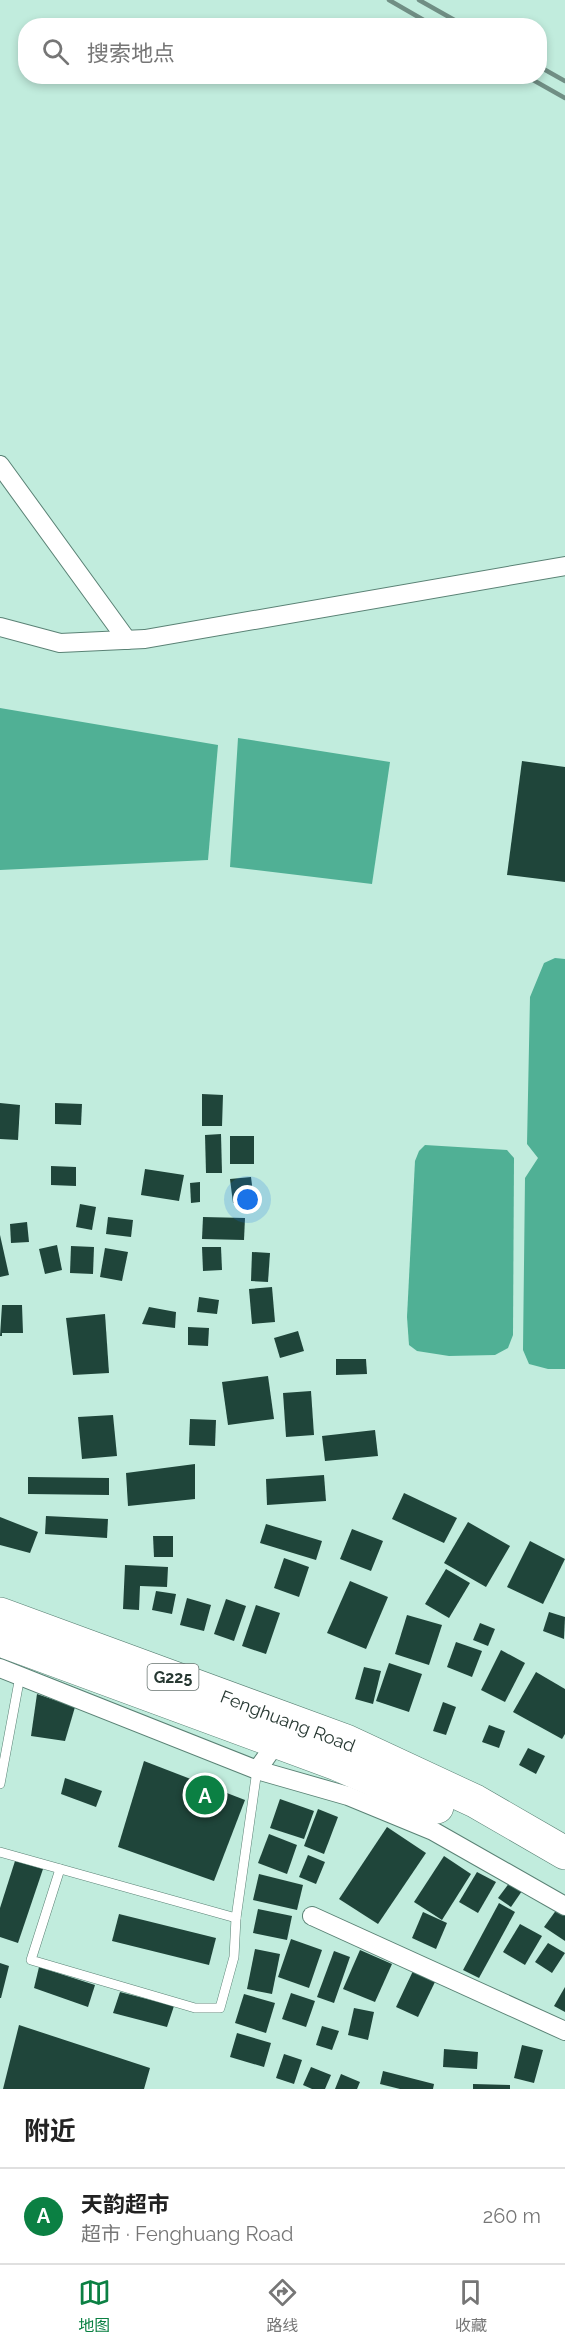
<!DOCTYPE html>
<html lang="zh">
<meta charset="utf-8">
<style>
body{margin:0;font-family:Raleway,"Noto Sans SC",sans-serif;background:#f2f2f2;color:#222}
.you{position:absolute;left:248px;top:1200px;width:21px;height:21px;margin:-15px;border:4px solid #fff;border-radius:50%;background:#1a73e8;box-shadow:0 0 0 9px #1a73e833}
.badge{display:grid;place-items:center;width:39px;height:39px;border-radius:50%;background:#0b8043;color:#fff;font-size:20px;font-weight:700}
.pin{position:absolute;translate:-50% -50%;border:3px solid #fff;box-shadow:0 2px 6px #0006}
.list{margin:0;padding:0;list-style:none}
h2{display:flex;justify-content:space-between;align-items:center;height:78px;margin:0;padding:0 24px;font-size:26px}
h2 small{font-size:20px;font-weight:400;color:#767676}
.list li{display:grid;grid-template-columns:39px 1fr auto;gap:18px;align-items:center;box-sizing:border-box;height:96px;padding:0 24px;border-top:2px solid #e0e0e0}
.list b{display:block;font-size:22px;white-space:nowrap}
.list p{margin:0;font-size:20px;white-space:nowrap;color:#767676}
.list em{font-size:20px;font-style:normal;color:#767676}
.icon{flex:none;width:33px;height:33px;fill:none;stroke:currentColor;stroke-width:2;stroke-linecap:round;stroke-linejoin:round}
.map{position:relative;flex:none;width:565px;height:2089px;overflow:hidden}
.search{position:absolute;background:#fff;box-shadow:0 3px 9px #0003;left:18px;right:18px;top:18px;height:66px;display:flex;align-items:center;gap:15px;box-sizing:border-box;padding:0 21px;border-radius:24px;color:#767676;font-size:22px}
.sheet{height:174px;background:#fff}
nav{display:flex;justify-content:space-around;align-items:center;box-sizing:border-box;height:84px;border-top:2px solid #e0e0e0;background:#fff;font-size:16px;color:#767676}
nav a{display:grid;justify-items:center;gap:3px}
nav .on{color:#0b8043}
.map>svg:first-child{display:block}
.water{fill:#50b095}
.building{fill:#1f453a}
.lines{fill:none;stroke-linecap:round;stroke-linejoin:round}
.lane-casing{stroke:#5a8275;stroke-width:10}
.street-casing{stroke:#5a8275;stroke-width:20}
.highway-casing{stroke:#5a8275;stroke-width:34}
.lane{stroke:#fff;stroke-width:9}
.street{stroke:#fff;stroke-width:18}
.highway{stroke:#fff;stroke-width:33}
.rail{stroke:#708e84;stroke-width:4.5}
.labels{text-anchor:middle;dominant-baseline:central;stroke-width:6;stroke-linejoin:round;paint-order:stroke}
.shield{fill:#fff;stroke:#687470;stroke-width:1.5}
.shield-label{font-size:16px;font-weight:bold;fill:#273832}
.street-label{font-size:18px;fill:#273832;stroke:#fff}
</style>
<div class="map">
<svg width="565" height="2089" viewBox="0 0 565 2089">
<rect width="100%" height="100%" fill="#c1ecdd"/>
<!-- water -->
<g class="water">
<path d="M0,708L218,745L208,860L0,870Z"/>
<path d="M238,738L390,762L372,884L230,867Z"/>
<path d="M555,958L565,959V1369H548L529,1364L523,1350L525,1178L538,1158L527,1144L530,997L544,963Z"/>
<path d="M425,1145L507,1150L514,1158L513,1335L508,1348L495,1355L449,1356L417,1351L409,1345L407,1317L415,1161L419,1151Z"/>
</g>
<!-- building -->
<g class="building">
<path d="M522,761L565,767V882L507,875Z"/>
<path d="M202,1094L223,1095L222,1126H202Z"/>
<path d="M0,1103L20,1105L18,1140L0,1139Z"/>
<path d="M55,1103L82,1104L81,1125L55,1124Z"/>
<path d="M221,1134L222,1173H206L205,1135Z"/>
<rect x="230" y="1136" width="24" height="28"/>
<path d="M51,1166L76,1167V1186L51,1185Z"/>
<path d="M145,1169L184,1175L179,1201L141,1195Z"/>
<path d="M251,1177L254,1201L233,1203L230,1179Z"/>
<path d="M200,1182V1202L191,1203L190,1183Z"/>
<path d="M80,1204L96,1207L92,1230L76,1227Z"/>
<path d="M108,1217L133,1220L131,1237L106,1234Z"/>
<path d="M203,1217L245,1218L244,1240L202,1239Z"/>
<path d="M27,1222L29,1242L11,1243L10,1224Z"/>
<path d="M0,1235L9,1275L0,1277Z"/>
<path d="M57,1245L62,1270L45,1274L39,1249Z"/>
<path d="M71,1246L94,1247L93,1274L70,1273Z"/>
<path d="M202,1247H221L222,1270L203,1271Z"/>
<path d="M105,1248L128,1252L122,1281L100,1277Z"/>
<path d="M252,1252L270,1253L268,1282L251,1281Z"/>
<path d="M272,1287L275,1322L252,1324L249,1289Z"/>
<path d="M199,1297L219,1300L217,1314L197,1312Z"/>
<path d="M2,1305H22L23,1333H2V1336H0Z"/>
<path d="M149,1307L176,1312L175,1328L142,1324Z"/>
<path d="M105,1314L109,1373L73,1375L66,1318Z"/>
<path d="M188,1327L209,1328L208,1346L188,1345Z"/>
<path d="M298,1331L304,1351L280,1358L274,1338Z"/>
<path d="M336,1359H366L367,1374L336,1375Z"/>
<path d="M268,1376L274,1419L228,1425L222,1382Z"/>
<path d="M311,1391L314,1435L286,1437L283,1393Z"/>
<path d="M113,1415L117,1456L82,1459L78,1417Z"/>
<path d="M190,1419L216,1420L215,1446L189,1445Z"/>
<path d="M375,1430L378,1456L325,1461L322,1436Z"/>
<path d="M195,1464V1499L128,1506L126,1473Z"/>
<path d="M324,1475L326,1501L267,1505L266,1479Z"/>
<path d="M28,1477L109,1478V1495L28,1494Z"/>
<path d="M404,1493L457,1518L444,1543L392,1519Z"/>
<path d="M46,1516L108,1519L107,1538L45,1534Z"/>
<path d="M0,1517L38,1532L30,1553L0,1545Z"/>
<path d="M468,1522L510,1546L486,1587L444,1563Z"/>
<path d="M266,1524L322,1541L316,1560L260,1543Z"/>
<path d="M352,1529L383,1541L371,1571L340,1559Z"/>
<path d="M153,1536H173V1557H154Z"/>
<path d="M530,1541L565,1559L543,1604L507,1587Z"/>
<path d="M284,1558L309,1567L299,1597L274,1588Z"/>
<path d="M125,1565L168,1567L167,1587L140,1586L139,1610L123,1609Z"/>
<path d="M446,1569L470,1583L449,1618L425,1604Z"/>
<path d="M350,1581L388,1597L366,1649L327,1633Z"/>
<path d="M156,1591L176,1594L172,1614L152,1610Z"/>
<path d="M187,1598L211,1605L204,1631L180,1625Z"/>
<path d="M226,1599L246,1606L234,1641L214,1634Z"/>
<path d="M256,1605L280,1613L266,1654L242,1646Z"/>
<path d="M549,1612L565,1617L564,1639L543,1631Z"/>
<path d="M407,1615L442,1625L429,1665L395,1654Z"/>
<path d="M480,1623L495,1629L488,1646L473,1640Z"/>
<path d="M456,1642L482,1651L472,1677L447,1667Z"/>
<path d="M501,1650L525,1663L505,1702L481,1690Z"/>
<path d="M389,1663L422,1674L409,1712L376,1701Z"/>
<path d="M364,1667L381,1671L373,1704L355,1699Z"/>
<path d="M536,1672L565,1689V1734L562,1739L513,1712Z"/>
<path d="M37,1694L75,1707L65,1741L31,1736Z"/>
<path d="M443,1702L456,1707L446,1735L433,1731Z"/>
<path d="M489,1725L505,1731L499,1748L482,1742Z"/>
<path d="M528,1748L545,1756L536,1774L519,1765Z"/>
<path d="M144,1761L245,1800L214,1881L118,1847Z"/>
<path d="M65,1778L102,1791L96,1807L61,1794Z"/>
<path d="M280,1799L314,1811L304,1839L270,1828Z"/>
<path d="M318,1809L338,1817L324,1854L304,1846Z"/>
<path d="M387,1827L426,1853L378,1924L339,1899Z"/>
<path d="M269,1834L297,1845L287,1874L258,1863Z"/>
<path d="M308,1855L325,1862L316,1884L299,1877Z"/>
<path d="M444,1856L471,1874L442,1920L414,1902Z"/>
<path d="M15,1861L43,1869L18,1943L0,1937V1908Z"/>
<path d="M477,1872L496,1882L478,1913L459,1902Z"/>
<path d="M259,1874L303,1885L297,1910L253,1900Z"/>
<path d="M510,1882L522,1891L511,1907L498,1898Z"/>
<path d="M499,1903L515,1912L479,1978L463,1970Z"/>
<path d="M258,1909L292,1916L287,1940L253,1933Z"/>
<path d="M557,1909L565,1915V1941L544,1927Z"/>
<path d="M423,1912L447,1923L436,1949L412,1938Z"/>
<path d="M119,1914L216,1938L209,1965L112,1941Z"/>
<path d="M520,1924L542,1936L525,1965L503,1952Z"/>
<path d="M291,1939L322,1950L309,1988L278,1977Z"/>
<path d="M548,1943L565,1953L552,1973L535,1962Z"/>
<path d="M255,1949L280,1954L272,1994L247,1989Z"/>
<path d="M360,1950L392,1964L375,2002L343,1989Z"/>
<path d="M334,1951L350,1957L334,2003L317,1997Z"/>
<path d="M0,1963L9,1966L1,1998H0Z"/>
<path d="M39,1967L95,1985L88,2007L34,1988Z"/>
<path d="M413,1971L435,1982L418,2017L396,2007Z"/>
<path d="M565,1987V2012L554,2006Z"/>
<path d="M120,1992L174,2006L167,2027L113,2013Z"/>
<path d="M291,1993L315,2001L306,2027L282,2019Z"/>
<path d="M244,1994L275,2003L266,2033L235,2023Z"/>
<path d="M354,2008L374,2012L368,2040L348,2035Z"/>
<path d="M19,2025L150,2068L144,2089H3Z"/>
<path d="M322,2026L339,2031L332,2050L316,2045Z"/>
<path d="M237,2033L271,2043L264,2067L230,2057Z"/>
<path d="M522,2045L543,2050L534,2083L514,2078Z"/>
<path d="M444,2049L478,2052L477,2069L443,2067Z"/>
<path d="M284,2054L302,2060L294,2084L276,2078Z"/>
<path d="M311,2067L331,2075L325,2089H312L303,2085Z"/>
<path d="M383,2071L434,2084L433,2089H400L380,2084Z"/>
<path d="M341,2074L360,2082L357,2089H335Z"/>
<path d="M473,2084L510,2085V2089H473Z"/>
</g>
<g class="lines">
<defs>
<g id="lane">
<path d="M0,1784L20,1676"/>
<path d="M0,1852L236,1918L257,1770"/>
<path d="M60,1869L31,1960L195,2008H220L234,1957L236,1918"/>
</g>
<g id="street">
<path d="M0,465L127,640"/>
<path d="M0,627L60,643L145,639L565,566"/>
<path d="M0,1668L257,1770L277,1742"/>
<path d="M257,1770L348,1796L433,1831L565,1906"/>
<path d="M312,1916L565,2031"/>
</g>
<g id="highway">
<path d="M0,1614L346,1741L475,1801L565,1853"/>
<path d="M0,1640L337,1764L437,1807"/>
</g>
</defs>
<!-- lane casing -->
<use href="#lane" class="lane-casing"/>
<!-- street casing -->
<use href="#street" class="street-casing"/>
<!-- highway casing -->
<use href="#highway" class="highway-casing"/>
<!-- lane -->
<use href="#lane" class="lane"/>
<!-- street -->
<use href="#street" class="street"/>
<!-- highway -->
<use href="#highway" class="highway"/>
<!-- rail -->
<g class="rail">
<path d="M389,0L434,26"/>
<path d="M419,0L465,26"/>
<path d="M540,67L565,81"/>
<path d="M526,76L565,98"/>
</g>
</g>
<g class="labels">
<!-- shield labels -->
<rect class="shield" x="147.5" y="1664" width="51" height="26" rx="4.5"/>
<g class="shield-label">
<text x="173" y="1677">G225</text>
</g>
<!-- street labels -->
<g class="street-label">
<text transform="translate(288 1721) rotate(21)">Fenghuang Road</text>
</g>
</g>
</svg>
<div class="you"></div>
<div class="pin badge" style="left:205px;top:1795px">A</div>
<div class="search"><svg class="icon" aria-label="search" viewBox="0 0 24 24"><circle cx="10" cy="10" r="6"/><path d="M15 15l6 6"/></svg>搜索地点</div>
</div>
<section class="sheet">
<h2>附近<small></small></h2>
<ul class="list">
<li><span class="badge">A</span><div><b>天韵超市</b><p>超市 · Fenghuang Road</p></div><em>260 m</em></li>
</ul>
</section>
<nav>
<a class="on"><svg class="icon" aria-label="map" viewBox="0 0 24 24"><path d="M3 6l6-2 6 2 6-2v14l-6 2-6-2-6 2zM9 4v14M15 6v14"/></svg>地图</a>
<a><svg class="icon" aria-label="directions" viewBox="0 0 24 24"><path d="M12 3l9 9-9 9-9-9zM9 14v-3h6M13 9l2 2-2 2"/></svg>路线</a>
<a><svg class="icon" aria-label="saved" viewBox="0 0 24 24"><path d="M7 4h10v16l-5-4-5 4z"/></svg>收藏</a>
</nav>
